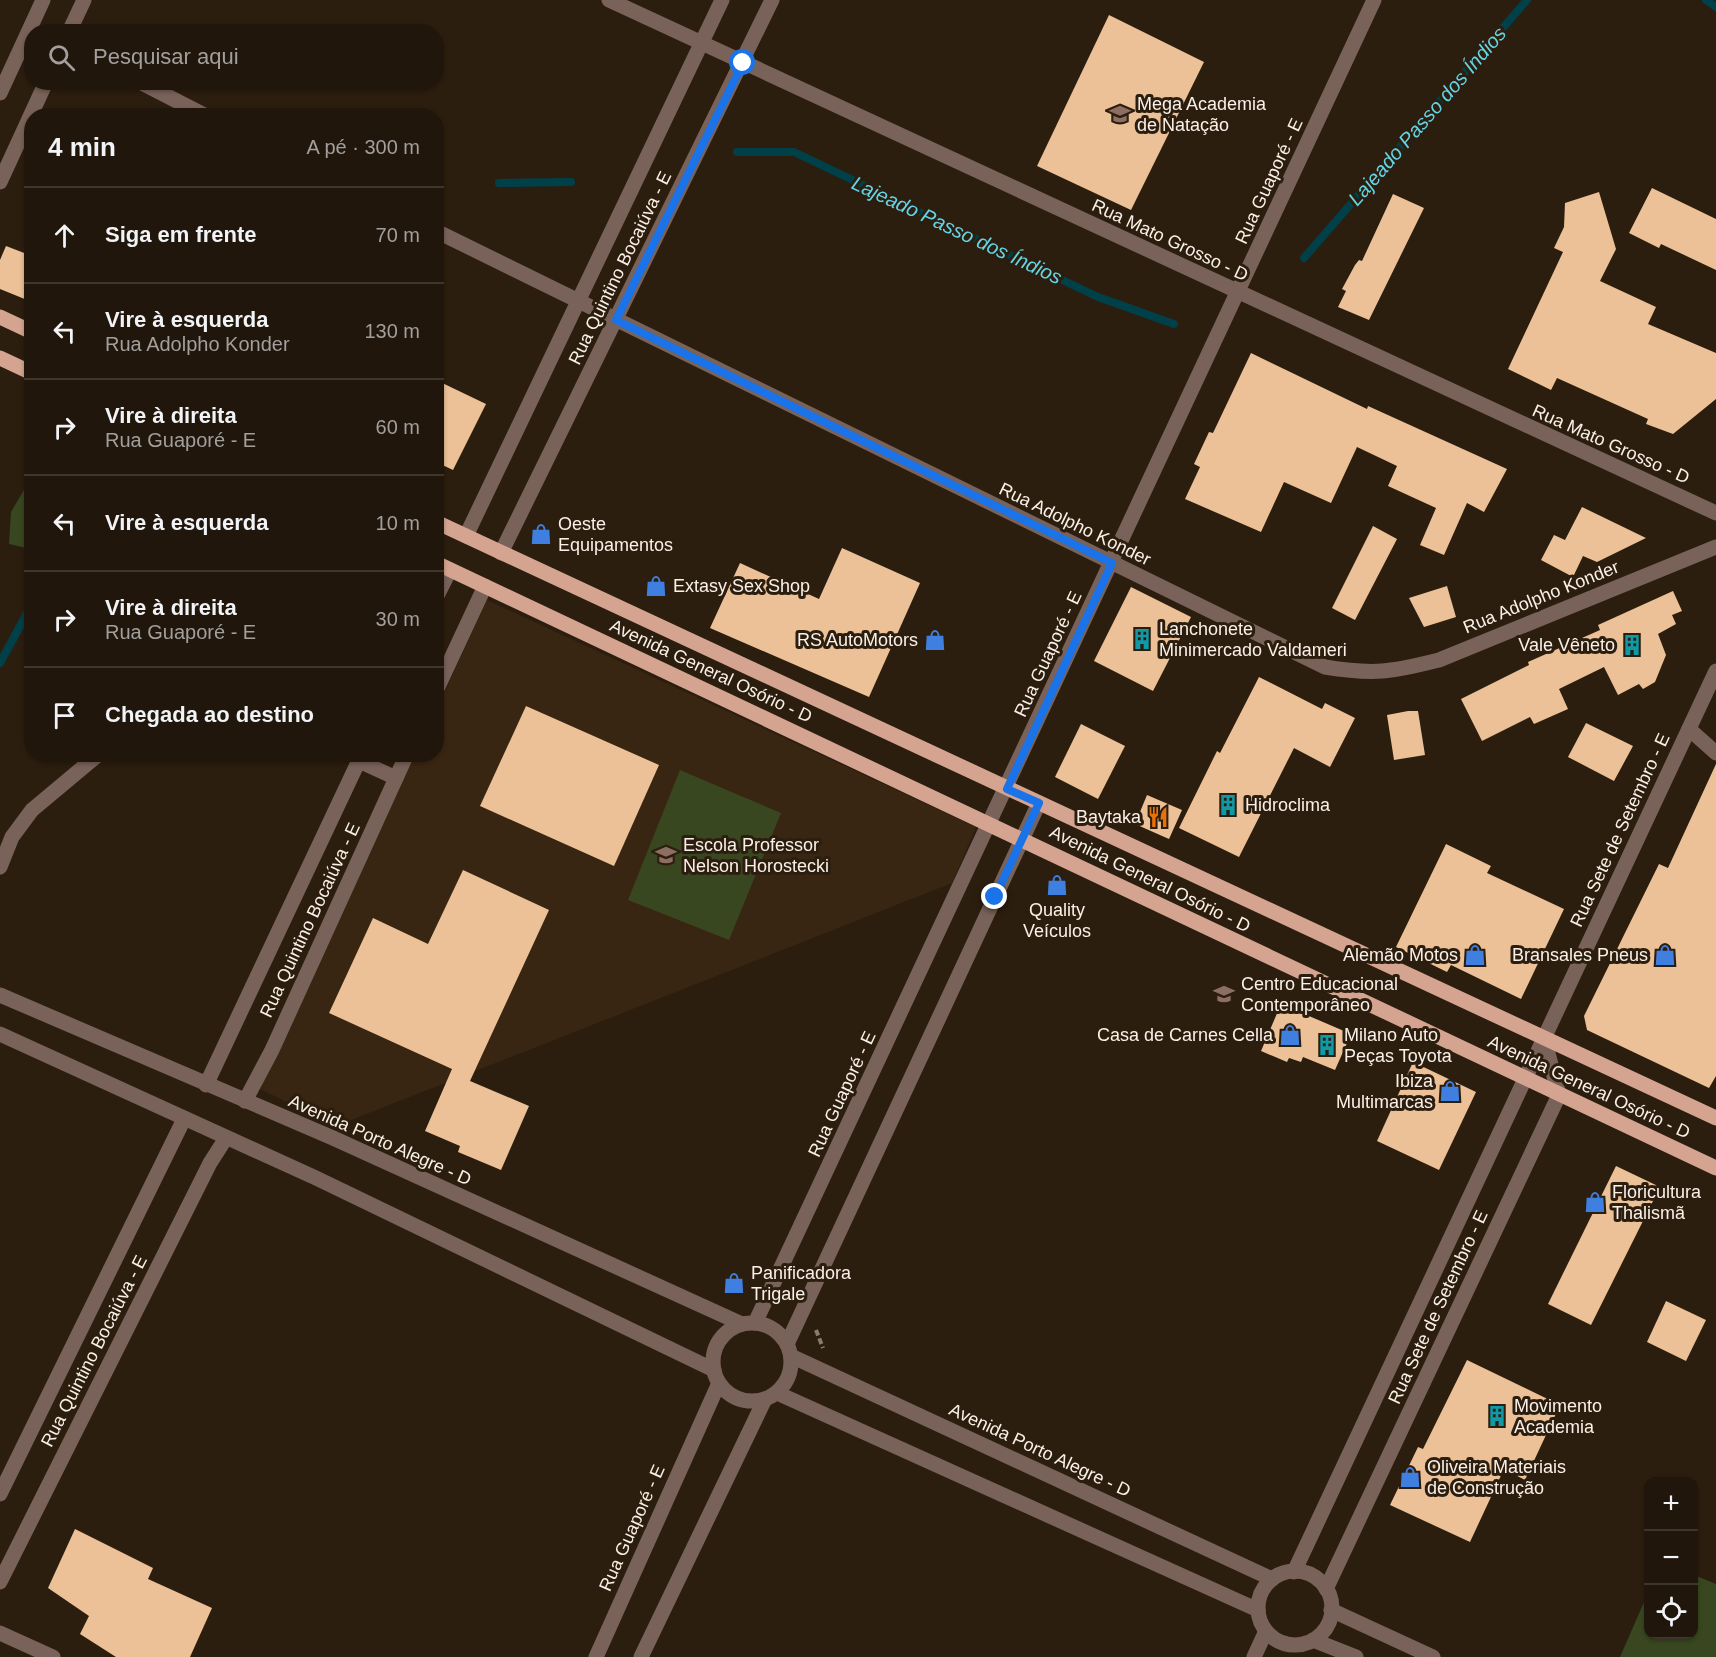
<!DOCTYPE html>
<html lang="pt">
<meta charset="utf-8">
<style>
body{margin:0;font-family:Arial,sans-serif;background:#291f14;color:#f1f3f6}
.controls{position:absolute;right:18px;bottom:18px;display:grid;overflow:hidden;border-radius:12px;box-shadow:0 2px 4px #0004}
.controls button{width:54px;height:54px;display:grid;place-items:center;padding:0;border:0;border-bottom:2px solid #3e352c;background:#21160b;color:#f1f3f6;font:30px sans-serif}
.stop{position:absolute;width:18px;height:18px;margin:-14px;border:4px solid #1a73e8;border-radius:50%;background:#fff}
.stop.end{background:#1a73e8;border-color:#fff;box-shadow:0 2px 6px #0008}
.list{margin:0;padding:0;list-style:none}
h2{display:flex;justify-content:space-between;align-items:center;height:78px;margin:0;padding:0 24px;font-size:26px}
h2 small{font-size:20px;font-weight:400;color:#a29f9d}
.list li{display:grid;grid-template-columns:39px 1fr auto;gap:18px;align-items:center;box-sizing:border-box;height:96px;padding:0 24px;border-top:2px solid #3e352c}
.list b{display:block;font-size:22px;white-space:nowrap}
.list p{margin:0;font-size:20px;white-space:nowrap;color:#a29f9d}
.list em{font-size:20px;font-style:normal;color:#a29f9d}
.icon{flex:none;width:33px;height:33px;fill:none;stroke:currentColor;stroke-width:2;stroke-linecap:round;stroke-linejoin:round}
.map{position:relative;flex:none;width:1716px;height:1657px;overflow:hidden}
.search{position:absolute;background:#21160b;box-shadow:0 2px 4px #0004;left:24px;top:24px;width:420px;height:66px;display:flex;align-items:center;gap:15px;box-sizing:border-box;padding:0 21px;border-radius:24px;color:#a29f9d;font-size:22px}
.panel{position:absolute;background:#21160b;box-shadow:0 2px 4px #0004;left:24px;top:108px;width:420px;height:654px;border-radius:24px}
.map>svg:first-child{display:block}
.built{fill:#392612}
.green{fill:#384720}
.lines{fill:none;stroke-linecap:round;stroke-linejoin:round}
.stream{stroke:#004149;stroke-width:8}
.building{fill:#ecc197}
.path{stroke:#887c70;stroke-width:4;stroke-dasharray:6 3;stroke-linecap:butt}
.minor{stroke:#796259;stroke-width:15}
.major{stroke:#d4a490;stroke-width:15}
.route{stroke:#1a73e8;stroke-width:8}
.labels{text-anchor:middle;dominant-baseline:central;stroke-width:6;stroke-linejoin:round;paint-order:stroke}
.poi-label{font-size:18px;fill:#faf0e7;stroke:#2c1e0f;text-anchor:start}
.street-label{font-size:18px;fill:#faf0e7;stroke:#2c1e0f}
.water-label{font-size:20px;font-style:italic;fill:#64d4e5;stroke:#2c1e0f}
</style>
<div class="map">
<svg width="1716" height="1657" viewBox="0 0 1716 1657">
<rect width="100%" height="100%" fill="#2c1e0f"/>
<!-- built -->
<path class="built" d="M487,600L976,827L952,883L336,1126L260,1089L415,755L436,754L437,709Z"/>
<!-- green -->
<g class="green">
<path d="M31,478V549L9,544L11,512Z"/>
<path d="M680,770L781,813L729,940L628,900Z"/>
<path d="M1694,1575L1716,1584V1657H1620L1648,1593V1634H1694Z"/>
</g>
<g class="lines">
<!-- stream -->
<g class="stream">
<path d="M1706,0L1716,7"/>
<path d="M737,152H794L1098,297L1174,324"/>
<path d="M499,183L571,182"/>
<path d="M1304,258L1527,0"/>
<path d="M0,663L32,604"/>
</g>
</g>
<!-- building -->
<g class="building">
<path d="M1109,15L1204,62L1131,210L1037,166Z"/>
<path d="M1652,188L1716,219V270L1661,244L1659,248L1629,233Z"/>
<path d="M1599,192L1616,249L1600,281L1656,307L1648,324L1716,353V399L1673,434L1646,424L1648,419L1557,378L1551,390L1508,369L1563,252L1554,248L1564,227L1565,203Z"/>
<path d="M1393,194L1424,208L1369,320L1338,307L1346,291L1342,289L1355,265L1359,260L1362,261Z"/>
<path d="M6,246L32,256V302L0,289V260Z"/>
<path d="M1251,353L1367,409L1368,406L1507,469L1484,512L1467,503L1444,555L1420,545L1436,508L1388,486L1397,466L1357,447L1331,503L1284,482L1261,532L1185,499L1200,467L1194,464L1209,432L1213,433Z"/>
<path d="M436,380L486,404L453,470L436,462Z"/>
<path d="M1582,507L1646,538L1597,562L1583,556L1573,577L1541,560L1554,535L1565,540Z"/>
<path d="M1373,526L1397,539L1355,620L1332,608Z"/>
<path d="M842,548L920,583L869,697L710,628L740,563L819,599Z"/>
<path d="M1447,586L1456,617L1424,627L1409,598Z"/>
<path d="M1131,587L1191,617L1153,691L1094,661Z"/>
<path d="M1673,591L1682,611L1672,615L1676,624L1658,634L1666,655L1655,682L1643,689L1639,684L1618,695L1604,667L1559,689L1568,709L1534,724L1530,717L1482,741L1461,699L1529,665L1528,662L1600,630L1598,625Z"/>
<path d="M1259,677L1322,709L1325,703L1355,718L1330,767L1294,748L1239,857L1179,828L1217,751L1220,753Z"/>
<path d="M526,706L659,765L614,866L480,806Z"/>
<path d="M1408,711H1418L1425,755L1394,760L1387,715Z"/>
<path d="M1586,723L1633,746L1614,781L1568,757Z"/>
<path d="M1081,724L1125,746L1098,799L1055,777Z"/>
<path d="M1716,764V1076L1709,1088L1587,1030L1584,1016L1659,864L1668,868Z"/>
<path d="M1147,795L1182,810L1169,839L1135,824Z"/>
<path d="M1446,844L1491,866L1487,873L1564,909L1521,999L1451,965L1447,972L1396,947Z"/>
<path d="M463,870L549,910L470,1081L529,1106L501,1170L458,1152L460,1146L425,1131L452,1069L329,1013L373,918L428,944Z"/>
<path d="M1281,1004L1351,1034L1335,1070L1303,1057L1301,1062L1289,1058L1287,1062L1261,1051Z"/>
<path d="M1413,1062L1476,1092L1439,1170L1377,1141Z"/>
<path d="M1616,1166L1660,1187L1591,1325L1548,1304Z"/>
<path d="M1666,1301L1706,1320L1686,1361L1647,1342Z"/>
<path d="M1467,1360L1560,1405L1525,1480L1504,1469L1470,1542L1390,1505L1418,1447L1423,1449Z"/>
<path d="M75,1529L153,1568L148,1579L212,1608L190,1657H116L80,1634L89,1616L48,1588Z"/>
</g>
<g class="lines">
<!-- path -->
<path class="path" d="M816,1330L823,1348"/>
<!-- minor -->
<g class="minor">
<path d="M609,0L1716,513"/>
<path d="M69,32L84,0"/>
<path d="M140,82L206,116"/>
<path d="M0,93L43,0"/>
<path d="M0,182L46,82"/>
<path d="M436,231L1325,667C1374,675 1391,672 1439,660L1716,547"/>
<path d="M466,536L722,0"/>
<path d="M501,553L772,0"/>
<path d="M436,598L450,570"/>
<path d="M436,691L485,586"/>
<path d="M1689,729L1716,753"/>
<path d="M359,761L396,778"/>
<path d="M0,867L12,837L32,810L99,754"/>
<path d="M0,995L333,1138L742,1324"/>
<path d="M0,1034L316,1178L714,1370"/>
<path d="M206,1085L362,754"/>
<path d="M245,1101L272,1050L407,754"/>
<path d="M755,1323L1374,0"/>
<circle cx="752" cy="1362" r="39"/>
<path d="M787,1344L1039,803"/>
<path d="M791,1356L1272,1579"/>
<path d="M777,1393L1258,1610"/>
<path d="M0,1494L184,1119"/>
<circle cx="1295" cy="1608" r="37"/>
<path d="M1294,1572L1716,671"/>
<path d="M0,1582L210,1163L226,1138"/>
<path d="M1326,1589L1559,1095L1544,1038"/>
<path d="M1331,1610L1433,1657"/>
<path d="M0,1633L53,1657"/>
<path d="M1313,1640L1356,1657"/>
<path d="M596,1657L719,1383"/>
<path d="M641,1657L765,1399"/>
<path d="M1254,1657L1266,1631"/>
</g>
<!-- major -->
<g class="major">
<path d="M0,317L32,332"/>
<path d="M0,358L32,373"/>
<path d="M436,522L1716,1118"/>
<path d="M436,563L1716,1168"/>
</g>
</g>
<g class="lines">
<!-- route -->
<path class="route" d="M743,63L616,320L1112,563L1007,789L1039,803L995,897"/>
</g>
<!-- icons -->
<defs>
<symbol id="school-bare" viewBox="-9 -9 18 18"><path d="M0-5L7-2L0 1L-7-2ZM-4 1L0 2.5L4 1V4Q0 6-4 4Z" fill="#8d6e63" stroke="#2c1e0f" stroke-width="2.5" paint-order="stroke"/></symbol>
<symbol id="shop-bare" viewBox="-9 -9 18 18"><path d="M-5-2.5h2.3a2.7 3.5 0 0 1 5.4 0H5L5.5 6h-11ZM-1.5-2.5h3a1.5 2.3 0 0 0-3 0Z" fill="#3f7fe0" stroke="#2c1e0f" stroke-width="2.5" paint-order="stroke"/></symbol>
<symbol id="building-bare" viewBox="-9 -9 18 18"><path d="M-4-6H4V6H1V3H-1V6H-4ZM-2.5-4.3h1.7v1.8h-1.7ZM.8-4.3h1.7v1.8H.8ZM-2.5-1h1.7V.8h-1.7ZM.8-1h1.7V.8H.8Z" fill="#0f9aa8" stroke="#2c1e0f" stroke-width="2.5" paint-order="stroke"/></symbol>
<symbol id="restaurant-bare" viewBox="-9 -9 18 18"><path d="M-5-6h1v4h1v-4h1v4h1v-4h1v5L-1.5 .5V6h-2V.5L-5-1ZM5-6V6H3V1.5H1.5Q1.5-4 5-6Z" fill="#e8710a" stroke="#2c1e0f" stroke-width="2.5" paint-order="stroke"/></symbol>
</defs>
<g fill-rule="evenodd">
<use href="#school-bare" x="1105" y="99" width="30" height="30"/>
<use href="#shop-bare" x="526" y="519" width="30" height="30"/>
<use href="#shop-bare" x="641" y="571" width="30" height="30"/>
<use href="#building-bare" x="1127" y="624" width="30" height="30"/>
<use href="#shop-bare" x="920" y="625" width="30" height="30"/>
<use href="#building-bare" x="1617" y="630" width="30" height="30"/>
<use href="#building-bare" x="1213" y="790" width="30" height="30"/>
<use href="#restaurant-bare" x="1143" y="802" width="30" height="30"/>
<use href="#school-bare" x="651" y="840" width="30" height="30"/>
<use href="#shop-bare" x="1042" y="870" width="30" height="30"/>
<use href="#shop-bare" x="1460" y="940" width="30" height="30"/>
<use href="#shop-bare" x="1650" y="940" width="30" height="30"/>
<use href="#school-bare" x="1209" y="979" width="30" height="30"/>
<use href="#shop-bare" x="1275" y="1020" width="30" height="30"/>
<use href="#building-bare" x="1312" y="1030" width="30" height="30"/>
<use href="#shop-bare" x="1435" y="1076" width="30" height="30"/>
<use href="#shop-bare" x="1580" y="1187" width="30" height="30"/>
<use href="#shop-bare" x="719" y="1268" width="30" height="30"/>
<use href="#building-bare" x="1482" y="1401" width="30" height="30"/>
<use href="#shop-bare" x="1395" y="1462" width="30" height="30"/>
</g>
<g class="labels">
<!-- poi labels -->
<g class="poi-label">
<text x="1137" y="104">Mega Academia<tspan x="1137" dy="21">de Natação</tspan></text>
<text x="558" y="524">Oeste<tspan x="558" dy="21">Equipamentos</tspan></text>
<text x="673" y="586">Extasy Sex Shop</text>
<text x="1159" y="629">Lanchonete<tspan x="1159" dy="21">Minimercado Valdameri</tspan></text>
<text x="918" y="640" text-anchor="end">RS AutoMotors</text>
<text x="1615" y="645" text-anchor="end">Vale Vêneto</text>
<text x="1245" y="805">Hidroclima</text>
<text x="1141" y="817" text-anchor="end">Baytaka</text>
<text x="683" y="845">Escola Professor<tspan x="683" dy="21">Nelson Horostecki</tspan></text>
<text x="1057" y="910" text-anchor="middle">Quality<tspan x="1057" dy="21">Veículos</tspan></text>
<text x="1458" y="955" text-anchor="end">Alemão Motos</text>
<text x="1648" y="955" text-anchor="end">Bransales Pneus</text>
<text x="1241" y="984">Centro Educacional<tspan x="1241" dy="21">Contemporâneo</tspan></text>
<text x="1273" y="1035" text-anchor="end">Casa de Carnes Cella</text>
<text x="1344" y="1035">Milano Auto<tspan x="1344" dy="21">Peças Toyota</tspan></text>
<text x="1433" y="1081" text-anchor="end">Ibiza<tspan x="1433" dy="21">Multimarcas</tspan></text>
<text x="1612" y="1192">Floricultura<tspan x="1612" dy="21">Thalismã</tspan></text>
<text x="751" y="1273">Panificadora<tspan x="751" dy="21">Trigale</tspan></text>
<text x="1514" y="1406">Movimento<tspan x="1514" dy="21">Academia</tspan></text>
<text x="1427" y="1467">Oliveira Materiais<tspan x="1427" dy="21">de Construção</tspan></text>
</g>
<!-- street labels -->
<g class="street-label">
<text transform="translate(1269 181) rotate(-65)">Rua Guaporé - E</text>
<text transform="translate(1170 240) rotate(25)">Rua Mato Grosso - D</text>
<text transform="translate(620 268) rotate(-64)">Rua Quintino Bocaiúva - E</text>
<text transform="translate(1611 444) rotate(24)">Rua Mato Grosso - D</text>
<text transform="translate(1075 524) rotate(26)">Rua Adolpho Konder</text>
<text transform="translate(1541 597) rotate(-22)">Rua Adolpho Konder</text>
<text transform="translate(1048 654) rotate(-65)">Rua Guaporé - E</text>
<text transform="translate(711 671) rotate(25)">Avenida General Osório - D</text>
<text transform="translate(1620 830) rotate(-65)">Rua Sete de Setembro - E</text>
<text transform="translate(1150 879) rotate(26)">Avenida General Osório - D</text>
<text transform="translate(310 920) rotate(-65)">Rua Quintino Bocaiúva - E</text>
<text transform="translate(1589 1087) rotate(25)">Avenida General Osório - D</text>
<text transform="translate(842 1094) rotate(-65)">Rua Guaporé - E</text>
<text transform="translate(380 1140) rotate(24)">Avenida Porto Alegre - D</text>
<text transform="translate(1438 1307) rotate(-65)">Rua Sete de Setembro - E</text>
<text transform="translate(94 1351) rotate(-63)">Rua Quintino Bocaiúva - E</text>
<text transform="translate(1040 1450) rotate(25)">Avenida Porto Alegre - D</text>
<text transform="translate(632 1528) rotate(-66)">Rua Guaporé - E</text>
</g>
<!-- water labels -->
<g class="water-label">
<text transform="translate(1427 116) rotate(-49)">Lajeado Passo dos Índios</text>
<text transform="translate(957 230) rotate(25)">Lajeado Passo dos Índios</text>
</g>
</g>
</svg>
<div class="controls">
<button>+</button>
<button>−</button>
<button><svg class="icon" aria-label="locate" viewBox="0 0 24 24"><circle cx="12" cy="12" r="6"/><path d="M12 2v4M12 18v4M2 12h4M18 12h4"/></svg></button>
</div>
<div class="stop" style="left:743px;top:63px"></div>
<div class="stop end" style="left:995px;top:897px"></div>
<div class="search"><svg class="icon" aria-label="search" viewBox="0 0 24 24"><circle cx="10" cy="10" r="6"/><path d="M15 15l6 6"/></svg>Pesquisar aqui</div>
<section class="panel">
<h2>4 min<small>A pé · 300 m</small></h2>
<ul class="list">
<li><svg class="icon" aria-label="ahead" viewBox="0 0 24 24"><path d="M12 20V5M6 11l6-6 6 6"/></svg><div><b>Siga em frente</b></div><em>70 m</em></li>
<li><svg class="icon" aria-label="left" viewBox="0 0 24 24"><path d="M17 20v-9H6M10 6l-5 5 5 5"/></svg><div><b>Vire à esquerda</b><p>Rua Adolpho Konder</p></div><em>130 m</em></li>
<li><svg class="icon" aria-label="right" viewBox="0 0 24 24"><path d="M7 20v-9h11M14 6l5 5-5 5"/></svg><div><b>Vire à direita</b><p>Rua Guaporé - E</p></div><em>60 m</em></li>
<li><svg class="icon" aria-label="left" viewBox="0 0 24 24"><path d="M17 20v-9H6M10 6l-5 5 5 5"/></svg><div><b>Vire à esquerda</b></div><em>10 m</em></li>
<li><svg class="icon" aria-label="right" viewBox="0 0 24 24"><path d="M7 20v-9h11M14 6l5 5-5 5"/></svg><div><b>Vire à direita</b><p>Rua Guaporé - E</p></div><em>30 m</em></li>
<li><svg class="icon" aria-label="arrive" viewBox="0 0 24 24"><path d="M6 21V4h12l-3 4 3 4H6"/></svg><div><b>Chegada ao destino</b></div></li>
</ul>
</section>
</div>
